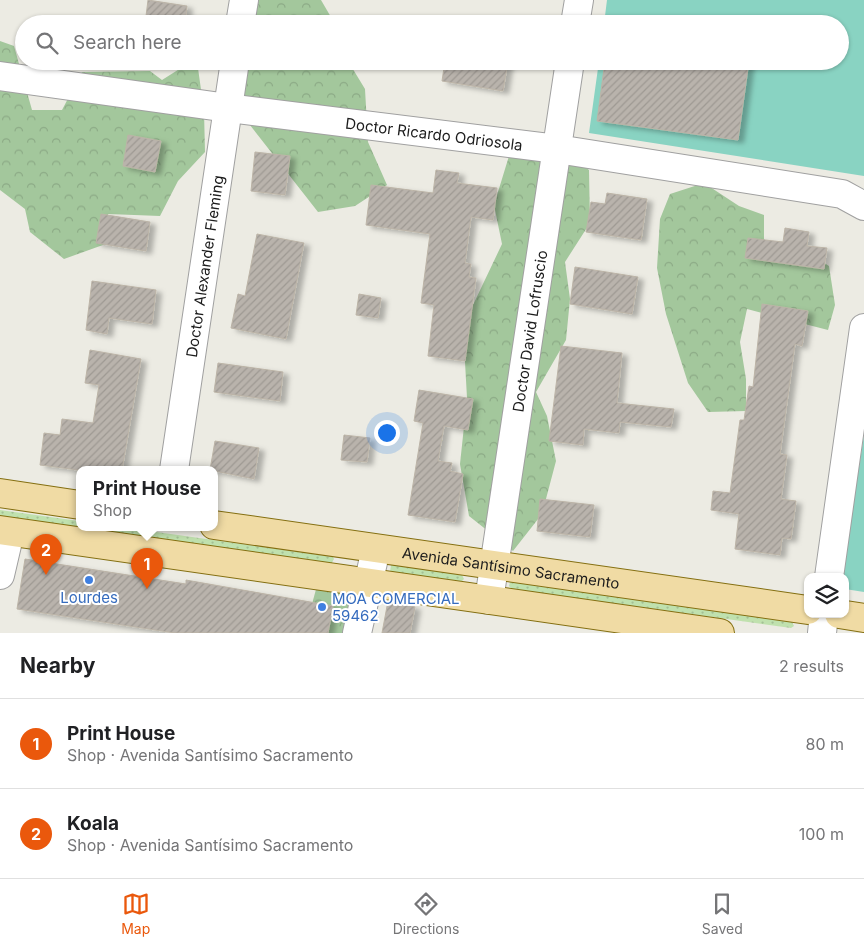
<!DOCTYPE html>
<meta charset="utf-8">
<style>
body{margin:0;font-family:Inter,sans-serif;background:#f2f2f2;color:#202124}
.controls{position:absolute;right:15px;bottom:15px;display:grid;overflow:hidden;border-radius:10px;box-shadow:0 1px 4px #0004}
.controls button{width:45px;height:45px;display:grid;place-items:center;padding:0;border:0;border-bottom:1px solid #e0e0e0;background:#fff;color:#202124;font:25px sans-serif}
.you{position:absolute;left:386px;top:432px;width:18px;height:18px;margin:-12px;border:4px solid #fff;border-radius:50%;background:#1a73e8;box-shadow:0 0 0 8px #1a73e833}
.badge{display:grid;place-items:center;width:32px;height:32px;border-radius:50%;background:#ea580c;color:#fff;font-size:16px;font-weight:700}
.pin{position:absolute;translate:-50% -41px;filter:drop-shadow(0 1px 2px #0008)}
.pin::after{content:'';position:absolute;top:26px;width:18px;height:15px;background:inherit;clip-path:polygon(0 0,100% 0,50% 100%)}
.popup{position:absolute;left:76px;top:466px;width:142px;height:65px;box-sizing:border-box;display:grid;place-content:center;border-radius:10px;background:#fff;filter:drop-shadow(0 1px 4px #0005);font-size:16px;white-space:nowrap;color:#757577}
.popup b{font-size:19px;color:#202124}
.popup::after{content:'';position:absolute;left:50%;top:100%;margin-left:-10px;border:10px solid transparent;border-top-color:#fff}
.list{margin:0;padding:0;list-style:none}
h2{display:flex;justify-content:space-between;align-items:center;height:65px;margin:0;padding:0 20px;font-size:21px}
h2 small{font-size:16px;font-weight:400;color:#757577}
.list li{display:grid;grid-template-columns:32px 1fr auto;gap:15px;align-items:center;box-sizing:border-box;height:90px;padding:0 20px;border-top:1px solid #e0e0e0}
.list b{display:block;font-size:19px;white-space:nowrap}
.list p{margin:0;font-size:16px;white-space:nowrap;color:#757577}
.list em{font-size:16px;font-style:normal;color:#757577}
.icon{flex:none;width:28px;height:28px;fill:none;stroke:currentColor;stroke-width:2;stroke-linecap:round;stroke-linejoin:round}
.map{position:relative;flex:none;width:864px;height:633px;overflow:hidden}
.search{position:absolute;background:#fff;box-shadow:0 1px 4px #0004;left:15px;right:15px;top:15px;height:55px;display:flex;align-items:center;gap:12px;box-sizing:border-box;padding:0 18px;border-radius:28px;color:#757577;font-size:19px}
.sheet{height:245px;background:#fff}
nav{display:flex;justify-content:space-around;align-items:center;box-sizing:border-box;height:70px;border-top:1px solid #e0e0e0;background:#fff;font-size:14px;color:#757577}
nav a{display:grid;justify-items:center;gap:2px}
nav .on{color:#ea580c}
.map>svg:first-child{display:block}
.grass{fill:url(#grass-dots)}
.forest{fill:url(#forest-crowns)}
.pitch{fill:#89d3c2}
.building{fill:url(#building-hatch);stroke:#bcb4a7;filter:url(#shadow)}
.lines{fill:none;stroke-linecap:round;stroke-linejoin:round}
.minor-casing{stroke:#a0a0a0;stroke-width:30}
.major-casing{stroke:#846f11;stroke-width:30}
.minor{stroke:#fff;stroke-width:28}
.major{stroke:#f0dba4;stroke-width:28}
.shop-dot{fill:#3f7fe0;stroke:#fff;stroke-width:2}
.labels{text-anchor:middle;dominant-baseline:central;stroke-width:4;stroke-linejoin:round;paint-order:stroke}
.street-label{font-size:15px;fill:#1c1c1c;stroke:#fff}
.shop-label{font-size:15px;fill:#366cbe;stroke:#fff}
</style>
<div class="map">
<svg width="864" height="633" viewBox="0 0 864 633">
<defs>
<pattern id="grass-dots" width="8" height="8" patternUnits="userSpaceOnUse" patternTransform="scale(1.25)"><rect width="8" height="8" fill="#c0e1ae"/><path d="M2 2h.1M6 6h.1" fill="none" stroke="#a4c095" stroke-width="1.8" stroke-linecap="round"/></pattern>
<pattern id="forest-crowns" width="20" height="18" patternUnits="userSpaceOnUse" patternTransform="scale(1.25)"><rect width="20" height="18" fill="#a3c79c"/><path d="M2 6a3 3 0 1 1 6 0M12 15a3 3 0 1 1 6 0" fill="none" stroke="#8caa86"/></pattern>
<pattern id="building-hatch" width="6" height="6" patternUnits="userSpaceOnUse" patternTransform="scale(1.25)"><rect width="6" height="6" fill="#b9b3ac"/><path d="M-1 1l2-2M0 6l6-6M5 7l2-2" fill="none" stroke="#9e9993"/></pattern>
<filter id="shadow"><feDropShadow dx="5.5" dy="3" stdDeviation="2.5" flood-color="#0004"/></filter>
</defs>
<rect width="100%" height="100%" fill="#ecebe3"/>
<!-- grass -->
<g class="grass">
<path d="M0,510L79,521L80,528H128L333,557L334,559L331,564L0,517Z"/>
<path d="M391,565L462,575L464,579L461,582L390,572Z"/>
<path d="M510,582L792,622L794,626L791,628L512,589L509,586Z"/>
</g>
<!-- forest -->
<g class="forest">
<path d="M259,0H321L335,24H238Z"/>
<path d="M0,41L14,46L32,110H62L82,72L150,71L162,80L192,61H197L204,111L205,152L178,181L160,216L108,214L114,241L64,259L30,232L25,209L0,190Z"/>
<path d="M228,61H348L365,89L368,142L387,185L355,206L318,212L235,106Z"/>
<path d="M560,147L589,170L590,223L565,262L570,299L566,340L536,392L547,416L556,461L542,514L513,551L469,516L460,464L467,398L463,326L502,244L494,205L509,156Z"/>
<path d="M704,183L739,206L764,215V239L785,264L807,252L829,266L835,305L828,330L747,309L740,342L746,379V411L708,412L688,383L666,314L657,268L660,219L670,194Z"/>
<path d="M318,582L358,594L361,633H317L312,604Z"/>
</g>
<!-- pitch -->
<g class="pitch">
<path d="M607,0H864V176L589,133L599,61H840V24H604Z"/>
<path d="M864,435V592L845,589V577H842Z"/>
</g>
<!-- building -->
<g class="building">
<path d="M148,0L187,6L185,24H145Z"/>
<path d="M445,61H508L503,91L442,81Z"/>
<path d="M605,61H749L738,140L597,121Z"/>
<path d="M128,135L161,141L155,172L123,166Z"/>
<path d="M255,152L290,156L285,195L251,191Z"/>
<path d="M436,170L459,173L457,183L497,188L493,220L471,217L465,263L471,264L469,277L476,278L465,361L428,356L434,305L421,303L430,234L366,225L371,185L433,193Z"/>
<path d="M607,193L647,199L641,240L586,232L591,202L605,204Z"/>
<path d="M101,214L150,222L146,251L96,243Z"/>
<path d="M785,228L809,232L807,246L827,248L824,269L745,258L748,238L783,242Z"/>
<path d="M257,234L304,243L286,339L231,328L238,294L245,296Z"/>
<path d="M575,267L638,277L632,314L570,304Z"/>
<path d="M92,281L156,290L152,324L109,318L107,334L86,330Z"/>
<path d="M359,294L381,298L378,318L356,315Z"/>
<path d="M762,304L808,311L802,346L795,344L780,454L787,455L781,499L796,501L791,539L782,538L780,555L735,549L739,514L711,510L713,491L730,493L740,420H744L749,386L753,387Z"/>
<path d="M561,346L622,353L617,403L674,409L671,427L620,422L619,433L584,429L583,445L549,441Z"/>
<path d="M90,350L141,359L122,470H78L40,465L44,433L60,435L62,419L93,423L99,385L85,383Z"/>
<path d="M218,363L283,372L280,401L214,392Z"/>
<path d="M419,390L473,399L468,430L444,426L438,461L452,463L450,471L463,474L455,522L408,515L423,423L414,421Z"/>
<path d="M344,435L370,438L367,462L341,460Z"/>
<path d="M215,441L259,448L254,479L210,470Z"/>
<path d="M540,499L594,505L590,537L537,531Z"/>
<path d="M25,559L186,584V580L333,606L328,633H175L17,609Z"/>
<path d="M388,601L415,607L410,633H382Z"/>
</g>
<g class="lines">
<defs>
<g id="minor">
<path d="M240,24L244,0"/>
<path d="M575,24L579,0"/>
<path id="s1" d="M0,76L228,108L557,149L842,194L864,206"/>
<path id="s2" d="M174,470L235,61"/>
<path d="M0,575L10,532"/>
<path d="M829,577L864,328"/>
<path id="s3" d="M489,600L570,61"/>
<path d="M357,633L376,549"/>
<path d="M822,633L824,614"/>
</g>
<g id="major">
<path d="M0,493L80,505"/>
<path id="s4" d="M214,525L808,610"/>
<path d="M0,530L720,633"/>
<path d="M839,614L864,618"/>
</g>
</defs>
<!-- minor casing -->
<use href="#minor" class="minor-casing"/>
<!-- major casing -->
<use href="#major" class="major-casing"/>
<!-- minor -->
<use href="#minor" class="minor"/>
<!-- major -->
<use href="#major" class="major"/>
</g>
<!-- markers -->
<g class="shop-dot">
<circle cx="89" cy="580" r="5"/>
<circle cx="322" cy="607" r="5"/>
</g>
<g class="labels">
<!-- street labels -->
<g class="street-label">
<text stroke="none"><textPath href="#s1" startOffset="438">Doctor Ricardo Odriosola</textPath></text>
<text stroke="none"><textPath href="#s2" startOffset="206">Doctor Alexander Fleming</textPath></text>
<text stroke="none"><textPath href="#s3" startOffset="272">Doctor David Lofruscio</textPath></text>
<text stroke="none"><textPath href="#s4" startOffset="300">Avenida Santísimo Sacramento</textPath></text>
</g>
<!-- shop labels -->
<g class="shop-label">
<text x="89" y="597">Lourdes</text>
<text x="332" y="598" text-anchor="start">MOA COMERCIAL<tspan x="332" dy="17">59462</tspan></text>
</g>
</g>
</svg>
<div class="controls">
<button><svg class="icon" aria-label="layers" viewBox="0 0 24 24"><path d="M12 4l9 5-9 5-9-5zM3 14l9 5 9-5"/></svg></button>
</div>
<div class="you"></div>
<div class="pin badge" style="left:147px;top:589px">1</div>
<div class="popup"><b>Print House</b>Shop</div>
<div class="pin badge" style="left:46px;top:575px">2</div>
<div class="search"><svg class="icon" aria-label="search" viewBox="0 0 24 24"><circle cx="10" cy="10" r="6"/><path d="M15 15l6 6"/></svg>Search here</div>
</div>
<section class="sheet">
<h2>Nearby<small>2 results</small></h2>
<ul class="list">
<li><span class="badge">1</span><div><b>Print House</b><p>Shop · Avenida Santísimo Sacramento</p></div><em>80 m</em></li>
<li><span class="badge">2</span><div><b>Koala</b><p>Shop · Avenida Santísimo Sacramento</p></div><em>100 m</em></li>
</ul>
</section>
<nav>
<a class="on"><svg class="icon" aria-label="map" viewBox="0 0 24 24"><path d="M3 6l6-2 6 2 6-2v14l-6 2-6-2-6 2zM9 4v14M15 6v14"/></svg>Map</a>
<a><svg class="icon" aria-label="directions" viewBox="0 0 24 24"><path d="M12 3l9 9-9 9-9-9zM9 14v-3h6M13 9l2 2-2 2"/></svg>Directions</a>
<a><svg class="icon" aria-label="saved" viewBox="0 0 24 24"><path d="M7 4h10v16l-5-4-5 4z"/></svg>Saved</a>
</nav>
